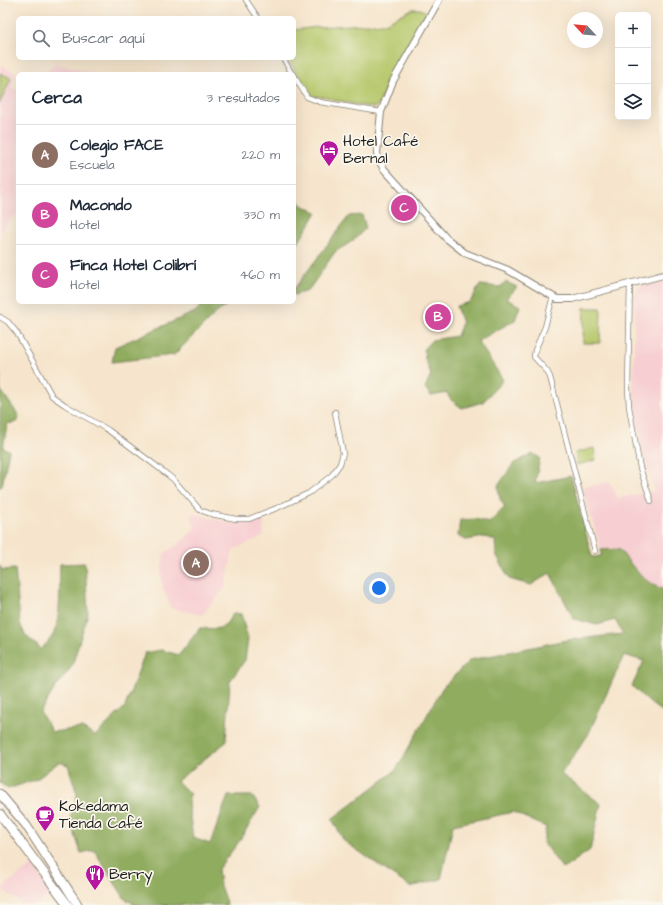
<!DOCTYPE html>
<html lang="es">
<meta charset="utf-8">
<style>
body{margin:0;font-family:"Architects Daughter",sans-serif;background:#f2f2f3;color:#1f2937}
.controls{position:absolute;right:12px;top:12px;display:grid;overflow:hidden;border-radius:6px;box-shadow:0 4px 16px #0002}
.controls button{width:36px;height:36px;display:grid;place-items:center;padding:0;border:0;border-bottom:1px solid #e0e1e3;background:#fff;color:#1f2937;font:20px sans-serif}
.compass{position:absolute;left:567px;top:12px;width:36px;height:36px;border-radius:50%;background:#fff;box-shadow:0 4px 16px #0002;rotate:296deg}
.you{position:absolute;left:379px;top:588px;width:14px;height:14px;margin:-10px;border:3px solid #fff;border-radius:50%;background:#1a73e8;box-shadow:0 0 0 6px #1a73e833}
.badge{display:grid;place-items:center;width:26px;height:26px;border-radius:50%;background:#0b8043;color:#fff;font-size:13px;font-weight:700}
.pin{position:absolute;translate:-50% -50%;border:2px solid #fff;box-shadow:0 1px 4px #0006}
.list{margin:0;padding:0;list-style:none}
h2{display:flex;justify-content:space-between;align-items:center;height:52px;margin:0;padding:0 16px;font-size:17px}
h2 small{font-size:13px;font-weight:400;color:#747a83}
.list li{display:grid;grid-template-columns:26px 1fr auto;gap:12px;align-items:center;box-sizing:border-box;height:60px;padding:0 16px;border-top:1px solid #e0e1e3}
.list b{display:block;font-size:15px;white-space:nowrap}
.list p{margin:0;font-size:13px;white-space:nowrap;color:#747a83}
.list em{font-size:13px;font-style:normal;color:#747a83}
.icon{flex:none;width:22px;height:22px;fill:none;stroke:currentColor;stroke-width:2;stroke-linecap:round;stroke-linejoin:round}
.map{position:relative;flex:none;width:663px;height:905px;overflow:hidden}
.search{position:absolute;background:#fff;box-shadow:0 4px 16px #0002;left:16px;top:16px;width:280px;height:44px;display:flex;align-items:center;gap:10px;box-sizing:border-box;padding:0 14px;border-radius:6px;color:#747a83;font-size:15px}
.panel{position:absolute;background:#fff;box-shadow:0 4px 16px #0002;left:16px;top:72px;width:280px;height:232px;border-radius:6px}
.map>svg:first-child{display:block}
.built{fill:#f7cfd2}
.green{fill:#b5c76a;stroke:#687243}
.forest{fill:#90ac5e;stroke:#56643d}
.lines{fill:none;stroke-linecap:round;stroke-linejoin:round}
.minor-casing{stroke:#898074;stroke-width:6}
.tertiary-casing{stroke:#898074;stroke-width:8}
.trunk-casing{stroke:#898074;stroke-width:10}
.minor{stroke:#fff;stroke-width:4.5}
.tertiary{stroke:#fff;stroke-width:6}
.trunk{stroke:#fff;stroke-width:8}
.labels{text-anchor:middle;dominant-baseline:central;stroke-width:3.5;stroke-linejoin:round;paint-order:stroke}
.poi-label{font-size:15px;fill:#1c1c1c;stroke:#fbf7ec;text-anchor:start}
</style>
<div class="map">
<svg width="663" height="905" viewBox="0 0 663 905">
<rect width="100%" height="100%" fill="#fbf7ec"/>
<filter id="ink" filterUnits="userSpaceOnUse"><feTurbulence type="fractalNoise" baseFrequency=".025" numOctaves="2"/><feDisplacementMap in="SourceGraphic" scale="8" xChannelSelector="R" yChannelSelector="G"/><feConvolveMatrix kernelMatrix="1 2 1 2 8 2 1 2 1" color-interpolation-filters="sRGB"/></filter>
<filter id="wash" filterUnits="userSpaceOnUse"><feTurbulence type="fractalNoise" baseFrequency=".012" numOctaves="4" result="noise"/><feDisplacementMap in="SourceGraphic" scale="16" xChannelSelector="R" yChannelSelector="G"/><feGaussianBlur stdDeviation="0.9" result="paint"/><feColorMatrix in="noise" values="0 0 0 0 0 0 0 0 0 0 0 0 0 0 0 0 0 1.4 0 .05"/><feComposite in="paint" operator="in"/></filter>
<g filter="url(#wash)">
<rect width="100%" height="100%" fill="#f6e5cc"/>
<!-- built -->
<g class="built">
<path d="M56,64L97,74H43Z"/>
<path d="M0,65L16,73L11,88L18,90V211L0,232Z"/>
<path d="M663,281V589L654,587L640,574L619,549L601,550L582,487L609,482L618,498L655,491L644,460L633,393L635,292L641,285Z"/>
<path d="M196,514L234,524L263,519L264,536L233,550L225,588L202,615L171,608L163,590L161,573L164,554L183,540L195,529L191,515Z"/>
<path d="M32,865L52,893L36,905H24L2,889L10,881Z"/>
</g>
<!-- green -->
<g class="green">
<path d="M412,9H420L427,12L389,79L379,104L374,108L334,100L329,98L313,96L302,84L288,58H294V30L317,27L385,23Z"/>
<path d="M0,73L11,78L0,103Z"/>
<path d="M584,308H601L600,343H583Z"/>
<path d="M594,448L596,460L577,465L575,453Z"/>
</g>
<!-- forest -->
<g class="forest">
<path d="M294,192L300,204L317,212L294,250Z"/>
<path d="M362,215L366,228L354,240L335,252L308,291L294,295V289L349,216Z"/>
<path d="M506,282L517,287L506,299L520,306L515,320L478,341L503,380L483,402L462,408L450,399L447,393L431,396L425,388L431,374L425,359L424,348L432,340L457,336L462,323L456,306L470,302L480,285L500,287Z"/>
<path d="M205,302H231L215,314L174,355L112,362L115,347L195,312Z"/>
<path d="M0,374V389L19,416L17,422L7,424L3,448L9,450L2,486L0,488Z"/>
<path d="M533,454L540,458L535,483L571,476L592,557L601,556V550L619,549C631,564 644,584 663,589V711L662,712L650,703L632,686L644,661L624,655L588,735L561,774L601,804L590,850L563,869L543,843L546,827L513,812L453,825L441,879L410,887L344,841L332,819L396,770L443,687L470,660L567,640L623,634L615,620L597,625L574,619L550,573L531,585L509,579L496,554L495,540L485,537L466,540L458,536L460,520L476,519L489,523L505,507L500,499L498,486L514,463Z"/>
<path d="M85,563L88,613L72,666L55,688L40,712L52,732L82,728L95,736L125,707L145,653L161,650L179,655L200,628C221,629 223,631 233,613L241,614L248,639L245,660L230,681L226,742L177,781L190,794L188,804L193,838L210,844L228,796H252L260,807L238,843L218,869L220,886L227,905H133V903L125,899L94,850L81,853L70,819L77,794L68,765L59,762L37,779L8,789L0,783V566L2,570L15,569L20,623L25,635L41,649C45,645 50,640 53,635C62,617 59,584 60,564Z"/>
</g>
</g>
<g filter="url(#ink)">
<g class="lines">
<defs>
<g id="minor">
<path d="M246,0L258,18"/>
<path d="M283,58L292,74"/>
<path d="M294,76L307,97L320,102L381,112"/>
<path d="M630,283L628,387L629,407L640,468L651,501"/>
<path d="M553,296L545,327L535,350L534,357L547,371L550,377L595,551"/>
<path d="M0,317L8,322L17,333L52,396L65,405L108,430L151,462L173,479L200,510L211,514L236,519H249L277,508L309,493L318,486L332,475L340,464L343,453L335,412"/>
</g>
<path id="tertiary" d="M439,0L393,81L381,112L377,153L379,161L384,169L446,238L465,253L508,270L557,299H572L663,275"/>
<g id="trunk">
<path d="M0,794L26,825L78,905"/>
<path d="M0,814L68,905"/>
</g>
</defs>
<!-- minor casing -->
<use href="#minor" class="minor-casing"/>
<!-- tertiary casing -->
<use href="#tertiary" class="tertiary-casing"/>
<!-- trunk casing -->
<use href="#trunk" class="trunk-casing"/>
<!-- minor -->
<use href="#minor" class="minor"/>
<!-- tertiary -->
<use href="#tertiary" class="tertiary"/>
<!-- trunk -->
<use href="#trunk" class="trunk"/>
</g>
</g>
<!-- icons -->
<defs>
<symbol id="hotel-pin" viewBox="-11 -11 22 30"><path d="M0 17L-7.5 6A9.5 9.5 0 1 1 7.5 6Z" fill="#b5179e" stroke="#fbf7ec"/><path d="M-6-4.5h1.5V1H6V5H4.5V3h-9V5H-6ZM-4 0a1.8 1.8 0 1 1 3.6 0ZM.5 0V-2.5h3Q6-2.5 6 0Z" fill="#fff"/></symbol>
<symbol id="cafe-pin" viewBox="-11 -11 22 30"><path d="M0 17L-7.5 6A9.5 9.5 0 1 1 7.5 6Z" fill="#b5179e" stroke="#fbf7ec"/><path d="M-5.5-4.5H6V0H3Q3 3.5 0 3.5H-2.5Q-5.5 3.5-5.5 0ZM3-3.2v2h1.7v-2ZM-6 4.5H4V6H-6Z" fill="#fff"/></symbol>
<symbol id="restaurant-pin" viewBox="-11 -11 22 30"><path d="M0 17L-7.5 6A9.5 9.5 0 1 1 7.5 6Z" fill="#b5179e" stroke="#fbf7ec"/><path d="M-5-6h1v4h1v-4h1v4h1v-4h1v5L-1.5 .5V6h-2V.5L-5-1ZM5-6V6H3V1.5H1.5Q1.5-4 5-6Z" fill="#fff"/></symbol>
</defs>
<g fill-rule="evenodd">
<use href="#hotel-pin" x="318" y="139" width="22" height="30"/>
<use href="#cafe-pin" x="34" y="804" width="22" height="30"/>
<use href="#restaurant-pin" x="84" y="863" width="22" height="30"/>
</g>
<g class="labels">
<!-- poi labels -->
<g class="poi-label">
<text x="343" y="141">Hotel Café<tspan x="343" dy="17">Bernal</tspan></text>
<text x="59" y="806">Kokedama<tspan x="59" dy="17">Tienda Café</tspan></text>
<text x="109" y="874">Berry</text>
</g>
</g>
</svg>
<div class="controls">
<button>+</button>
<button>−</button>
<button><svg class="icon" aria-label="layers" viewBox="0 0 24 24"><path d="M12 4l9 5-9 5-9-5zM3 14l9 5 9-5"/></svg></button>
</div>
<svg class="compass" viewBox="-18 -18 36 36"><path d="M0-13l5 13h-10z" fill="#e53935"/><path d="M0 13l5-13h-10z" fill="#747a83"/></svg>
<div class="you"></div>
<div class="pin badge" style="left:196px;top:563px;background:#8d6e63">A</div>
<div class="pin badge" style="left:438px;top:317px;background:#d1479c">B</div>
<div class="pin badge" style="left:404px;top:208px;background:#d1479c">C</div>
<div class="search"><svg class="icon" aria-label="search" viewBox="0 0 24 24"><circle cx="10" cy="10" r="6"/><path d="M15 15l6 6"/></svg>Buscar aquí</div>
<section class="panel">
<h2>Cerca<small>3 resultados</small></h2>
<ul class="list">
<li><span class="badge" style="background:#8d6e63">A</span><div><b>Colegio FACE</b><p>Escuela</p></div><em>220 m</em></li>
<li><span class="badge" style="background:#d1479c">B</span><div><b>Macondo</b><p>Hotel</p></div><em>330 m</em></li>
<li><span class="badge" style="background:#d1479c">C</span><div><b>Finca Hotel Colibrí</b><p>Hotel</p></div><em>460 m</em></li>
</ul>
</section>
</div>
